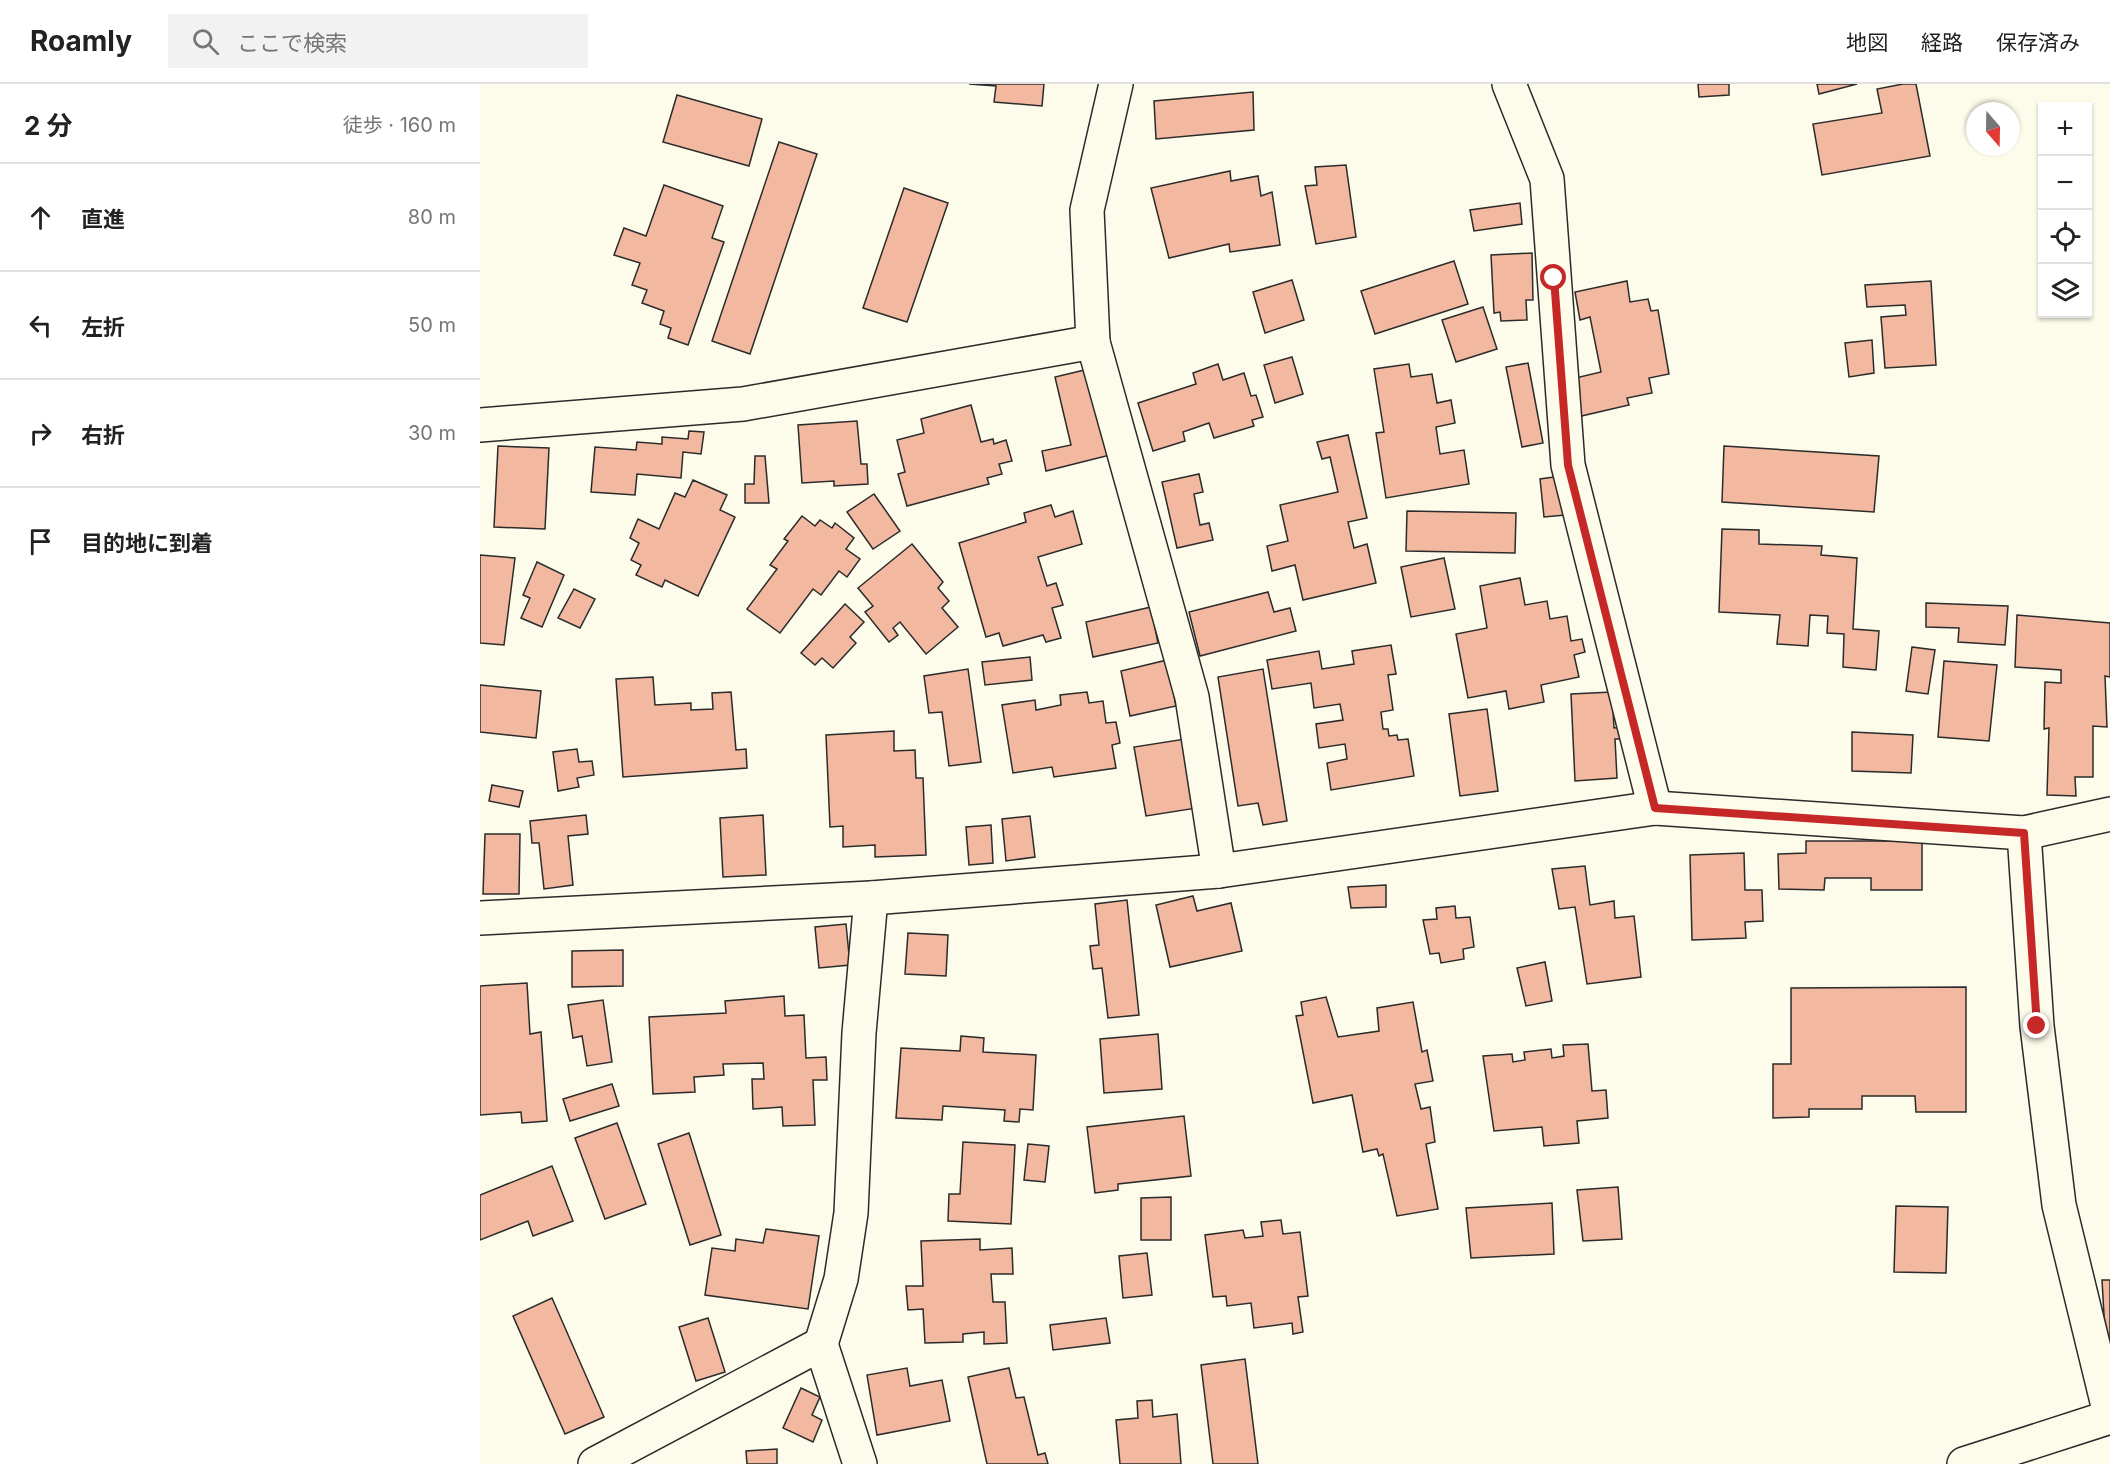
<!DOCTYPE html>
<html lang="ja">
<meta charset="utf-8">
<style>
body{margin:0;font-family:Inter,"Noto Sans JP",sans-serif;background:#f2f2f2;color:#222}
.controls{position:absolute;right:18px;top:18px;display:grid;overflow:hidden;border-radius:0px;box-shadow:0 2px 4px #0004}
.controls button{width:54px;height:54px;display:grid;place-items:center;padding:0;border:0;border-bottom:2px solid #e0e0e0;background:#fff;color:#222;font:30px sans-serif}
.compass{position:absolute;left:1486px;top:18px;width:54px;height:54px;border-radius:50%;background:#fff;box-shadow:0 2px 4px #0004;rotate:160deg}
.stop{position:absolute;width:18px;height:18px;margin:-14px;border:4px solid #c62828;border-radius:50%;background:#fff}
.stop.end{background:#c62828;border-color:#fff;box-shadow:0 2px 6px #0008}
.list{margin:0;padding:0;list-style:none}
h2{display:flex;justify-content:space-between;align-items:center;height:78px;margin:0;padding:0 24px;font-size:26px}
h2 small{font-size:20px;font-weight:400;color:#767676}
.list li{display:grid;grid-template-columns:39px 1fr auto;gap:18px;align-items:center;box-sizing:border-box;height:108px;padding:0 24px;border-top:2px solid #e0e0e0}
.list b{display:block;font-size:22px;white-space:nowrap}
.list em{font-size:20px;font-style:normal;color:#767676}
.icon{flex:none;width:33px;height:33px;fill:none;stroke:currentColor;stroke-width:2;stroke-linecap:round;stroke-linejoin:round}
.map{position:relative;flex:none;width:1630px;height:1380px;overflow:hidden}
header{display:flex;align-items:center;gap:36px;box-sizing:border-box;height:84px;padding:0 30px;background:#fff;border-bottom:2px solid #e0e0e0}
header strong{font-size:28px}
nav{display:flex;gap:33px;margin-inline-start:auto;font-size:21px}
.search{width:420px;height:54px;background:#f2f2f2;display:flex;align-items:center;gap:15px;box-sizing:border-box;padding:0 21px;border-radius:0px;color:#767676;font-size:22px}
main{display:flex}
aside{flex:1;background:#fff}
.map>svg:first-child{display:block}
.building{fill:#f2b8a0;stroke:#2b2b2b;stroke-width:1.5}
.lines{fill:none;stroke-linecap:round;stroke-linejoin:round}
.minor-casing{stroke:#2b2b2b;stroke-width:36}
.minor{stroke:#fdfbea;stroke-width:33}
.route{stroke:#c62828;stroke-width:8}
</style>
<header>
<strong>Roamly</strong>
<div class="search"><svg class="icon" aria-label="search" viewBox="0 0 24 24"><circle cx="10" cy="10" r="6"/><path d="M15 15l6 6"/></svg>ここで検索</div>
<nav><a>地図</a><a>経路</a><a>保存済み</a></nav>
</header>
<main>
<aside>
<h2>2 分<small>徒歩 · 160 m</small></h2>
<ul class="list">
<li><svg class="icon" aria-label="ahead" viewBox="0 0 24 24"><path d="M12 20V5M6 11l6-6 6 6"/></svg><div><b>直進</b></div><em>80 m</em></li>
<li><svg class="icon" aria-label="left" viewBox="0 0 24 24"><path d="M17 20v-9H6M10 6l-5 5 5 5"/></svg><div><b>左折</b></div><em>50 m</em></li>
<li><svg class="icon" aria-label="right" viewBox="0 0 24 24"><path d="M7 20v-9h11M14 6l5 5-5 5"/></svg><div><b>右折</b></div><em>30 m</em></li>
<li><svg class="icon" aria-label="arrive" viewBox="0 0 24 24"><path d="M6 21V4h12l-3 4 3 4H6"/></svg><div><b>目的地に到着</b></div></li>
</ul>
</aside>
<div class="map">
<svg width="1630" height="1380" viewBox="0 0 1630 1380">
<rect width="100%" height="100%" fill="#fdfbea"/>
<!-- building -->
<g class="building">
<path d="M489,0H564L562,22L514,18L516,2Z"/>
<path d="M1218,0H1249V11L1219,13Z"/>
<path d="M1337,0H1377L1339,10Z"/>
<path d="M1423,0H1436L1450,72L1342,91L1333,40L1402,29L1397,5Z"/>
<path d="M773,8L774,46L676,55L674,17Z"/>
<path d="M197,11L282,35L269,82L183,58Z"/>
<path d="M299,58L337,70L270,270L232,257Z"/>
<path d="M866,81L876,153L836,160L825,102L837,101L835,83Z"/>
<path d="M750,87L751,97L778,92L781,112L792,108L800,161L750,168L749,160L689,174L671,104Z"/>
<path d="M184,101L243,122L232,154L244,158L208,261L188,254L191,244L180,240L184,227L162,219L167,206L152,201L160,179L134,171L144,144L166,152Z"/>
<path d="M424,104L468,119L427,238L383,224Z"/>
<path d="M1040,119L1042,140L994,147L990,126Z"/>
<path d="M1052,169L1053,216H1046L1047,236L1021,237L1020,228L1014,229L1011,171Z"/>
<path d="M974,177L988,220L895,250L881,207Z"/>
<path d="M812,196L824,236L785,249L773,208Z"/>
<path d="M1147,197L1150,218L1168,215L1171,227L1178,226L1189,290L1169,294L1172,309L1147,314L1149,321L1097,333L1087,296L1121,288L1110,233L1100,236L1095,208Z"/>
<path d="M1451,197L1456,281L1405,284L1401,233L1426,231L1425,221L1387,223L1385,201Z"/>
<path d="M1003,223L1017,265L976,278L962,236Z"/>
<path d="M1392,256L1394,289L1369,293L1365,259Z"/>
<path d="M812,273L823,310L795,319L784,281Z"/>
<path d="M1048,279L1063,359L1042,363L1026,283Z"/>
<path d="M738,280L743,296L764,289L771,312L776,311L783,333L772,336L774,342L734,354L729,339L703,348L705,357L673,367L658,319L716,300L713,289Z"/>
<path d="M929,280L931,293L952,290L957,319L971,316L975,339L956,343L960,370L984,366L989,400L906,414L896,349L904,348L894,285Z"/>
<path d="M613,284L634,370L566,387L562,367L591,361L575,293Z"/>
<path d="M491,321L501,358L513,355L514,360L526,356L532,377L519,380L522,390L507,394L509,400L427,422L418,390L425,388L417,356L444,349L441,335Z"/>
<path d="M377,337L381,380H387L388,400L354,402V397L322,399L318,341Z"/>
<path d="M209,347L224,348L221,370L203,368L201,394L157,390L155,411L111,408L115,363L156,366L157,358L182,360V353L208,355Z"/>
<path d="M868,351L887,434L868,438L874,464L887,460L896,499L823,516L815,481L792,487L787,462L808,457L800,421L858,408L850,373L842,375L837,358Z"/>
<path d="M18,362L69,364L65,445L14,443Z"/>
<path d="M1244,362L1399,372L1394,428L1242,418Z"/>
<path d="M275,372H285L289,419H265V400H274Z"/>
<path d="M719,390L723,408L714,410L720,441L729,439L733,456L697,464L682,398Z"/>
<path d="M1081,392L1085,431L1064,433L1060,395Z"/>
<path d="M213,396L247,411L240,426L255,433L218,512L185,496L182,503L156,491L161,481L151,476L159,459L150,454L158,435L179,445L195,409L205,413Z"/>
<path d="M394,410L420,447L393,465L367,428Z"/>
<path d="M571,421L575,433L593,427L602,460L558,473L567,502L576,499L583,521L572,524L581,554L566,558L563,551L523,562L519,549L506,553L479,459L546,438L544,429Z"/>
<path d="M927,427L1036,429L1035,469L926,467Z"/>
<path d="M322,432L335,442L340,436L352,444L355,439L374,454L366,465L380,475L367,493L359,487L341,511L333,505L300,549L267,525L297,485L290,481L308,457L304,455Z"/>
<path d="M1242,445L1279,446V460L1342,462L1341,471L1377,474L1373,545L1399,547L1396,586L1363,583L1364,550L1347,549L1348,532L1330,531L1328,562L1297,560L1300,531L1239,528Z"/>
<path d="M432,460L463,498L458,504L469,517L462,524L478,543L446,570L420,538L413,544L418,551L409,558L385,528L393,522L378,504Z"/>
<path d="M0,471L35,474L24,561L0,559Z"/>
<path d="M964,474L975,525L931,533L921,483Z"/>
<path d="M57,478L84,491L62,543L41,534L50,514L43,511Z"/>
<path d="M1040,494L1045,521L1067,517L1070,535L1087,532L1091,557L1102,555L1105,568L1094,571L1099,593L1061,601L1064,618L1029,625L1026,607L988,614L976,550L1007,544L1000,502Z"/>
<path d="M94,505L115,515L100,544L78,534Z"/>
<path d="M788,508L794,528L810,524L816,547L720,572L709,528Z"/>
<path d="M1446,519L1528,522L1525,561L1478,558L1479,544L1446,543Z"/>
<path d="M365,520L384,538L370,553L376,559L353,584L342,574L335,581L321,569Z"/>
<path d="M671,523L678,559L613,573L606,538Z"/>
<path d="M1537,531L1630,539V593L1625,592L1627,643L1613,642V693H1595L1596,712L1567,711L1569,644L1564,645L1565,598L1581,599V586L1535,583Z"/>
<path d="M911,561L916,590L908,591L913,626L901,628L903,645H908L909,652L917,651L918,656L928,655L934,692L851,706L847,679L867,675L865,660L839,664L836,640L863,636L860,620L834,624L831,599L792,605L787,576L839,567L842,585L874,580L872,567Z"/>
<path d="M1432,563L1455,566L1448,610L1426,607Z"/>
<path d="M550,573L552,596L505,601L502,578Z"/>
<path d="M687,576L696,622L650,632L641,587Z"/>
<path d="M1464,577L1517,581L1509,657L1458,653Z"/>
<path d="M488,585L501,678L469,682L462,628L449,629L444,592Z"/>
<path d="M783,585L807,737L783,741L778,719L758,722L738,593Z"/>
<path d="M173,593L175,621L211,619V626L233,625L232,609L251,608L256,666L266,665L267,684L143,693L136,595Z"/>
<path d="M0,601L61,607L56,654L0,648Z"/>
<path d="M607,608L609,619L623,617L626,639L636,638L640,659L632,661L636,684L574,693L572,683L533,689L522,621L555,616L556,626L581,621L580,611Z"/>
<path d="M1132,608L1134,644L1143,643L1144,655H1135L1137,694L1095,697L1091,610Z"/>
<path d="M1007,625L1018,707L980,712L969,630Z"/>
<path d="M414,647V667L435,666L436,694H443L446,771L395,773V761L363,763V742L350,743L346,651Z"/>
<path d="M1372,648L1433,651L1431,689L1372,687Z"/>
<path d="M705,655L717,724L666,732L654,663Z"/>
<path d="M97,665L99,678L112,677L114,691L97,694L99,703L78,707L73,668Z"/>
<path d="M12,701L43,707L39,723L9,717Z"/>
<path d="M106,731L108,750L88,752L93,801L64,805L59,759H52L50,737Z"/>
<path d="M283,731L286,791L243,793L240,734Z"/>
<path d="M550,732L555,773L526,777L522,735Z"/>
<path d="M511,741L513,779L489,781L486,743Z"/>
<path d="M5,750H40L39,810H3Z"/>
<path d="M1326,757H1442V806H1391V794H1345L1344,806L1299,805L1298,770L1326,769Z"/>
<path d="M1264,769L1265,806H1282L1283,837L1265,838L1266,854L1212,856L1210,771Z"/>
<path d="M1105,782L1110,821L1134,817L1135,834L1154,832L1161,893L1107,900L1095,823L1079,825L1072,785Z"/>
<path d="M906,801V823L871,824L868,803Z"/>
<path d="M713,812L717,827L751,819L762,867L690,883L676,821Z"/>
<path d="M647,816L659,931L628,934L622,884L613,885L610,862L619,861L615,820Z"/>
<path d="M975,822L976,834L990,833L994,863L983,865L984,875L961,879L959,869L950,870L943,836L957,835L956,824Z"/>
<path d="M366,840L370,881L339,884L335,843Z"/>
<path d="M428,849L468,851L466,892L425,890Z"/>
<path d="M143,866V902L92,903V867Z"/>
<path d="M1065,878L1072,917L1046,922L1037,884Z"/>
<path d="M47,899L50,950L61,948L67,1037L42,1039L41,1028L0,1031V902Z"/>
<path d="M1486,903V1028H1436L1435,1012H1382V1025H1329V1033L1293,1034V980H1311V904Z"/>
<path d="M304,912L305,932L324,931L326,974L346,973L347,996H333L335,1041L303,1042L302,1023L273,1025L272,995H284L283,979L243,980L244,991L214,993L215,1008L173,1010L169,933L246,929L245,917Z"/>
<path d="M846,913L858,953L899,947L897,924L933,918L942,968L947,966L953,997L935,1000L941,1025L950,1023L955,1058L946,1060L958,1125L917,1132L903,1070L899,1072L897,1065L883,1068L872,1011L833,1019L816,932L823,931L821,918Z"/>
<path d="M123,916L132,978L107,982L102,952L93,954L88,921Z"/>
<path d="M678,950L682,1005L624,1009L620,955Z"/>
<path d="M481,952L504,954L503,968L556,971L553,1026L540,1025L539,1038L524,1037L525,1026L463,1022L462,1036L416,1034L421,964L480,967Z"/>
<path d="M1108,960L1112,1007L1126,1006L1128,1034L1097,1037L1099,1059L1064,1062L1062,1043L1014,1047L1003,972L1032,970L1033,978L1045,976L1044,968L1071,965L1072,974L1084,972L1083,961Z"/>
<path d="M132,1000L139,1022L90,1037L83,1015Z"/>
<path d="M704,1032L711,1092L638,1100V1106L615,1109L607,1043Z"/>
<path d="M137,1039L166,1120L125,1135L95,1054Z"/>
<path d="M209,1049L241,1151L210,1161L178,1060Z"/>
<path d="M483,1058L535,1061L531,1140L468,1137L469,1110H480Z"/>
<path d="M548,1060L569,1062L565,1098L544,1096Z"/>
<path d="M72,1082L93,1137L53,1152L48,1137L0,1156V1111Z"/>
<path d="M1138,1103L1142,1155L1103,1157L1097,1106Z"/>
<path d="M691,1113V1156H661V1114Z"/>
<path d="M1072,1119L1074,1170L991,1174L986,1124Z"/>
<path d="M1416,1122L1468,1123L1466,1189L1414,1188Z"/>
<path d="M801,1136L803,1150L820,1148L828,1212L818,1213L823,1248L813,1250L812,1239L774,1244L771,1219L747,1222L746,1212L733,1213L725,1151L763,1146L765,1154L783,1152L781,1138Z"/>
<path d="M286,1145L339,1152L328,1225L225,1211L232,1164L255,1167L256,1155L283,1159Z"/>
<path d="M500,1155V1166L532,1164L533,1190H511L513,1218H525L527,1259L504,1260V1248L483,1250V1258L445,1259L443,1225L428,1226L426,1202H443L441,1157Z"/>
<path d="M667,1169L672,1211L643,1214L639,1172Z"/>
<path d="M1622,1196H1630V1284H1627Z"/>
<path d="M72,1214L124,1333L85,1350L33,1232Z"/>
<path d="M228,1234L245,1288L216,1297L199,1243Z"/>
<path d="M626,1234L630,1259L573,1266L570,1241Z"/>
<path d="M765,1275L778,1380H733L721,1281Z"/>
<path d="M427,1284L430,1302L462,1296L470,1337L397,1351L387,1291Z"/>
<path d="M529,1284L536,1314L544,1313L558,1371L565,1369L568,1380H507L488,1293Z"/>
<path d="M321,1304L340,1313L332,1331L342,1336L333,1358L303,1344Z"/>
<path d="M672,1316L673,1333L697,1330L701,1380H640L636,1336L658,1334L657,1317Z"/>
<path d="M297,1365V1380H267L266,1367Z"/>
</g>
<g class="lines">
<defs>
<g id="minor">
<path d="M636,0L607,126L613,258L712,613L739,787"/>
<path d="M1029,0L1067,95L1088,381L1175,724"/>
<path d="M0,341L263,320L613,258"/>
<path d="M1544,749L1557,942L1579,1121L1630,1330"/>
<path d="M0,834L391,814L739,787L1175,724L1544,749L1630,730"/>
<path d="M341,1260L380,1380"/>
<path d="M115,1380L341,1260L361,1195L371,1129L379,949L391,814"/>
<path d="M1484,1380L1630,1333"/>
</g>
</defs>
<!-- minor casing -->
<use href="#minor" class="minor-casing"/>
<!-- minor -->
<use href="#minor" class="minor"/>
</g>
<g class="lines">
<!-- route -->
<path class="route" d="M1074,194L1088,381L1175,724L1544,749L1557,942"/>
</g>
</svg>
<div class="controls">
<button>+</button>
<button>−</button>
<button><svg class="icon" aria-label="locate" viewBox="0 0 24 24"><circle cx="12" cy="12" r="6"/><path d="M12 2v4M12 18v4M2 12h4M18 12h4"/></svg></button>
<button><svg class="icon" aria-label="layers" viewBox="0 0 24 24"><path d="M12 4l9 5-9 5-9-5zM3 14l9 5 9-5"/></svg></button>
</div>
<svg class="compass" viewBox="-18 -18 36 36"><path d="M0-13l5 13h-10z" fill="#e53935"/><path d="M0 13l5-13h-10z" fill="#767676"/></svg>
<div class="stop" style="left:1074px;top:194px"></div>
<div class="stop end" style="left:1557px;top:942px"></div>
</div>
</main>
